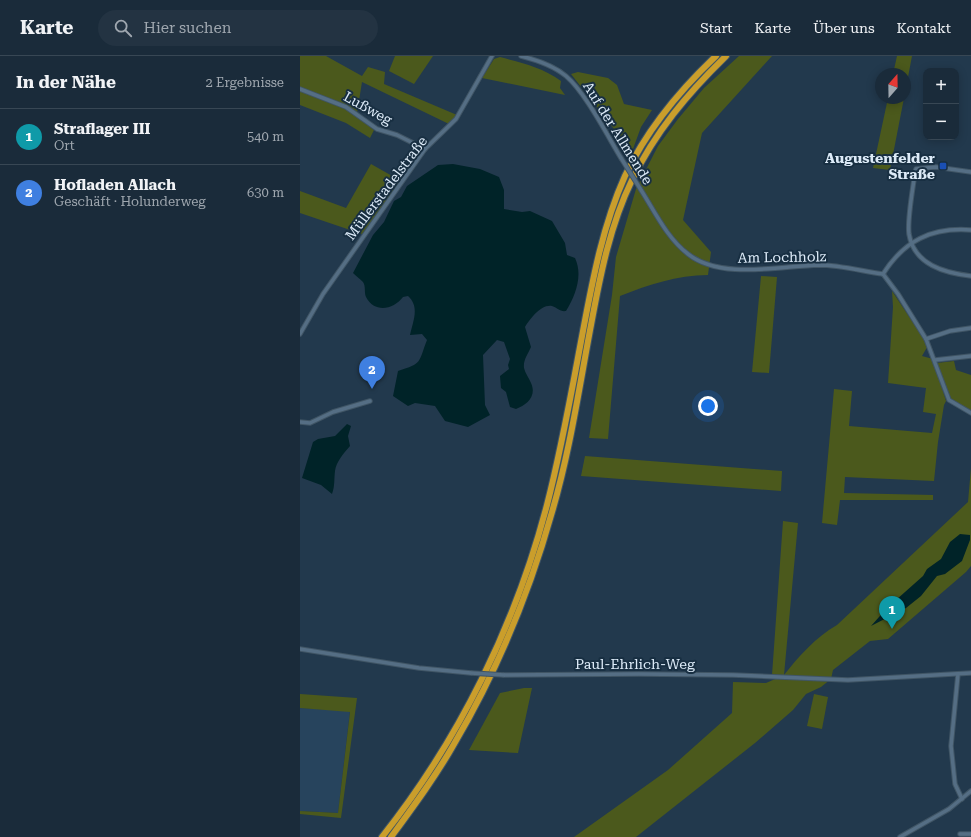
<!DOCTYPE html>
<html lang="de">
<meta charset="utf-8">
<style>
body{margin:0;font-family:"Roboto Serif",serif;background:#233342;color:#f1f3f6}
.controls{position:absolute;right:12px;top:12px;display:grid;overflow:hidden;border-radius:8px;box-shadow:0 2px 10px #0003}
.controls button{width:36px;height:36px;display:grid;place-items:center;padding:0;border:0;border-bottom:1px solid #384754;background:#1a2b3a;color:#f1f3f6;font:20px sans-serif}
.compass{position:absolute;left:575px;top:12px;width:36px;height:36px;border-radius:50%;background:#1a2b3a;box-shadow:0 2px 10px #0003;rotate:20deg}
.you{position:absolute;left:408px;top:350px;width:14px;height:14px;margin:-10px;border:3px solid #fff;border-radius:50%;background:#1a73e8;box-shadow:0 0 0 6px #1a73e833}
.badge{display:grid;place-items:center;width:26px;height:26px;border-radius:50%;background:#c5bc3d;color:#fff;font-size:13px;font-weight:700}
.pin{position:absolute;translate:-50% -33px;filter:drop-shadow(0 1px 2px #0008)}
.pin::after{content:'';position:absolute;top:21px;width:14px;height:12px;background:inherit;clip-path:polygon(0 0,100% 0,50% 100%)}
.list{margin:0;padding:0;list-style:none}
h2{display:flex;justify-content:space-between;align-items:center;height:52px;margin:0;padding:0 16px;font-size:17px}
h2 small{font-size:13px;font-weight:400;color:#9fa7af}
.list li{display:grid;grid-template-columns:26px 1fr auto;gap:12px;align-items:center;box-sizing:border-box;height:56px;padding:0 16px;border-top:1px solid #384754}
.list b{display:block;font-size:15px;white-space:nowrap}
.list p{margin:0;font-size:13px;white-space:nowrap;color:#9fa7af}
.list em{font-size:13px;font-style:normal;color:#9fa7af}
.icon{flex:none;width:22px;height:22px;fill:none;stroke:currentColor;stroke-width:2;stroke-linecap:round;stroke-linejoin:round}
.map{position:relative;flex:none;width:671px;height:781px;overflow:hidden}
header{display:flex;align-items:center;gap:24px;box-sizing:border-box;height:56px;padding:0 20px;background:#1a2b3a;border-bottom:1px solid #384754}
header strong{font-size:19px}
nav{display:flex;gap:22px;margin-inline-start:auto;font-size:14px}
.search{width:280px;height:36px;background:#233342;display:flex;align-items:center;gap:10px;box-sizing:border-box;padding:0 14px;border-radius:22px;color:#9fa7af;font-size:15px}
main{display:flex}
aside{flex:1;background:#1a2b3a}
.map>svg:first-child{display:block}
.built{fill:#27445d}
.green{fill:#4b591c}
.water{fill:#002328}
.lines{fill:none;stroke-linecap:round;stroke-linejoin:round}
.street-casing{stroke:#405565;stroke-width:5.5}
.highway-casing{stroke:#405565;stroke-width:8}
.street{stroke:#556e84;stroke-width:3.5}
.highway{stroke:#ca9e2b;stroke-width:6}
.street-bridge-casing{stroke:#405565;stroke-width:5.5;stroke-linecap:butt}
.street-bridge{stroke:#556e84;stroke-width:3.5}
.transit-dot{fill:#1a4fb4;stroke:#182f42;stroke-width:1.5}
.labels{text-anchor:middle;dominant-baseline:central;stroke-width:4;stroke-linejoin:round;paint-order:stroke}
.street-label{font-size:14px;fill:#ddebf8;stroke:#182f42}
.poi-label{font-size:14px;font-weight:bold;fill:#ddebf8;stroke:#182f42;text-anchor:end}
</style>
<header>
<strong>Karte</strong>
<div class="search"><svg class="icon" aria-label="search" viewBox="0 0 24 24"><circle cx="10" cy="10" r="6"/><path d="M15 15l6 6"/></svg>Hier suchen</div>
<nav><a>Start</a><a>Karte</a><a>Über uns</a><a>Kontakt</a></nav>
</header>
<main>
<aside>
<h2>In der Nähe<small>2 Ergebnisse</small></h2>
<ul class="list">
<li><span class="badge" style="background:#0f9aa8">1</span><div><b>Straflager III</b><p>Ort</p></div><em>540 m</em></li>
<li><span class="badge" style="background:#3f7fe0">2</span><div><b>Hofladen Allach</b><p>Geschäft · Holunderweg</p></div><em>630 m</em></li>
</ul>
</aside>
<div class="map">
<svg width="671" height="781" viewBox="0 0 671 781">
<rect width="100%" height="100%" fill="#22394d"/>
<!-- built -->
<path class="built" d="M0,652L50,655L38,757L0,755Z"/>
<!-- green -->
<g class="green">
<path d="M0,0H26L62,20L68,11L85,16L84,28L157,59L149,68L62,26L57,57L46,50L0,31Z"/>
<path d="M95,0H133L114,28L89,15Z"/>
<path d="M439,0H472L402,77L383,164L411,196L408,219C377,219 348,229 320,240L308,383L289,382L312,239L316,201L336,133L358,90L378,63L404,32Z"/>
<path d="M597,0H612L605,37V18H593Z"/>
<path d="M200,1C222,7 242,11 261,25L260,32L265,39L182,22L194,3Z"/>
<path d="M278,16L308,22L317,29L324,48L352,54L341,71L333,93L328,91L271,18Z"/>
<path d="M0,35L50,55L74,74L70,82L46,67L0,49Z"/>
<path d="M588,42H604L590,114L573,112Z"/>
<path d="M71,108L101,125L62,178L0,157V135L46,152Z"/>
<path d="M461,220L477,221L469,317L452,316Z"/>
<path d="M592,235L622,280L630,286L622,300L633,303L646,345L644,349L638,386L634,425L545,421L544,437L633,439V444H540L537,469L522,467L534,333L552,335L549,370L632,377L636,358L623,356L626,332L588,327L593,251Z"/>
<path d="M654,305L656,314L671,319V354L652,345L637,307Z"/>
<path d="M285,400L482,415L481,435L281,420Z"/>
<path d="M671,412V510L666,516L588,583L570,585L533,614L531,623L521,631L506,638L493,654L455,687L336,781H274L368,714L432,657L433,626L466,627L482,620L472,619L483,465L498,467L484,619C499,600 516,581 537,569L668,446Z"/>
<path d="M224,632H232L218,697L169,694L200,637Z"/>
<path d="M0,638L57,642L41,762L0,758V755L38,757L50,656L0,652Z"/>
<path d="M514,638L528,641L522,673L507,670Z"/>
</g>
<!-- water -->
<g class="water">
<path d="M153,108L180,113L199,121L204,134V153L222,156L230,155L252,165L265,187L267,199L275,202C283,219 276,239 266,255C260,256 258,252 252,250C241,248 230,263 225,271L231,291C228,298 223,304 224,312C225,317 229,322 231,327C237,340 227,349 216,353L210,351L206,336L201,332L200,320L209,313L208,309L210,303L204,286L197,284L183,299L185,349L190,359L168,371L145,365L135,350L115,347L108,350L93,340L98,315C123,307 118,307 127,284L122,278L110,279C113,265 120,251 108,240L103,241C94,253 75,258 66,241C64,237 66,230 63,226C60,223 56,220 53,217L73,179L84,166L94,145L101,141L107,130L138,109Z"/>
<path d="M47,368L51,370L48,380L50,390C44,397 36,406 35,415C34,423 35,430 32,438L21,429L2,422L13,386L18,383L35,380Z"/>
<path d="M660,478L670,479V484L662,505L645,518L637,520L621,540L606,552L571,570L587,552L623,520L627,513L641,503L650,486Z"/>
</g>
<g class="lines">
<defs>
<g id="street">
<path d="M221,0C237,4 253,9 266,20C285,36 307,79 321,102"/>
<path d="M0,33L46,51L77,73L97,79L125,93"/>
<path d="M671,116L636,111L616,113L615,116C613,133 607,163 609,178C614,209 645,217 671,220"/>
<path d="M341,134C355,156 367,182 388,198C421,224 480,210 519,209C539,209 562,215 583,218"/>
<path d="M583,218L598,238L626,283L649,344L671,357"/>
<path d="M583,218C604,185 631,171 671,174"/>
<path d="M0,278L23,238L125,93L156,63L192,0"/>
<path d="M626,283L650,275L671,272"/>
<path d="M635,304L671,300"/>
<path d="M0,366L10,367L33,356L70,345"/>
<path d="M0,593L119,612L171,617"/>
<path d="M658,618L651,690L655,728L662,743"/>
<path d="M204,619L339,618L433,619L548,624L671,617"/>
<path d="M660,778H671"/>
<path d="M600,781L649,753L671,735"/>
</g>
<g id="highway">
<path d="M82,781C159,684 216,568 247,449C262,391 272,333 283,275C293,222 303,169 325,120C347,73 379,35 416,0"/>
<path d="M91,781C113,751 136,720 154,688C197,615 229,538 252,456C270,395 279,332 291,269C300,220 310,169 332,124C355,76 388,37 426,0"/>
</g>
</defs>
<!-- street casing -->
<use href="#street" class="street-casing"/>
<!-- highway casing -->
<use href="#highway" class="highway-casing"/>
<!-- street -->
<use href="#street" class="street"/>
<!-- highway -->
<use href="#highway" class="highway"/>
<defs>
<g id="street-bridge">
<path d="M321,102L341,134"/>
<path d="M171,617L204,619"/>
</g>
</defs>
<!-- street-bridge casing -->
<use href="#street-bridge" class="street-bridge-casing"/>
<!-- street-bridge -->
<use href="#street-bridge" class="street-bridge"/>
</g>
<!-- markers -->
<rect class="transit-dot" x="639" y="106" width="8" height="8" rx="2"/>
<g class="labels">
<!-- street labels -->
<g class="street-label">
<text transform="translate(68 52) rotate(29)">Lußweg</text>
<text transform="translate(318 77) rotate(58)">Auf der Allmende</text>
<text transform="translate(86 132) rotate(-53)">Müllerstadelstraße</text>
<text transform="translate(482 201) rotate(-1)">Am Lochholz</text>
<text x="335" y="608">Paul-Ehrlich-Weg</text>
</g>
<!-- poi labels -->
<g class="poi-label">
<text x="635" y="102">Augustenfelder<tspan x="635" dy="16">Straße</tspan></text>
</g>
</g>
</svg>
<div class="controls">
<button>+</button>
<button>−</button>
</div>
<svg class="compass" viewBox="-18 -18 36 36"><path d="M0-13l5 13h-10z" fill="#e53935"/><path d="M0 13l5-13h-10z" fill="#9fa7af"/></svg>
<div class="you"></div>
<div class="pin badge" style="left:592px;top:573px;background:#0f9aa8">1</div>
<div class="pin badge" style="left:72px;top:333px;background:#3f7fe0">2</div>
</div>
</main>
